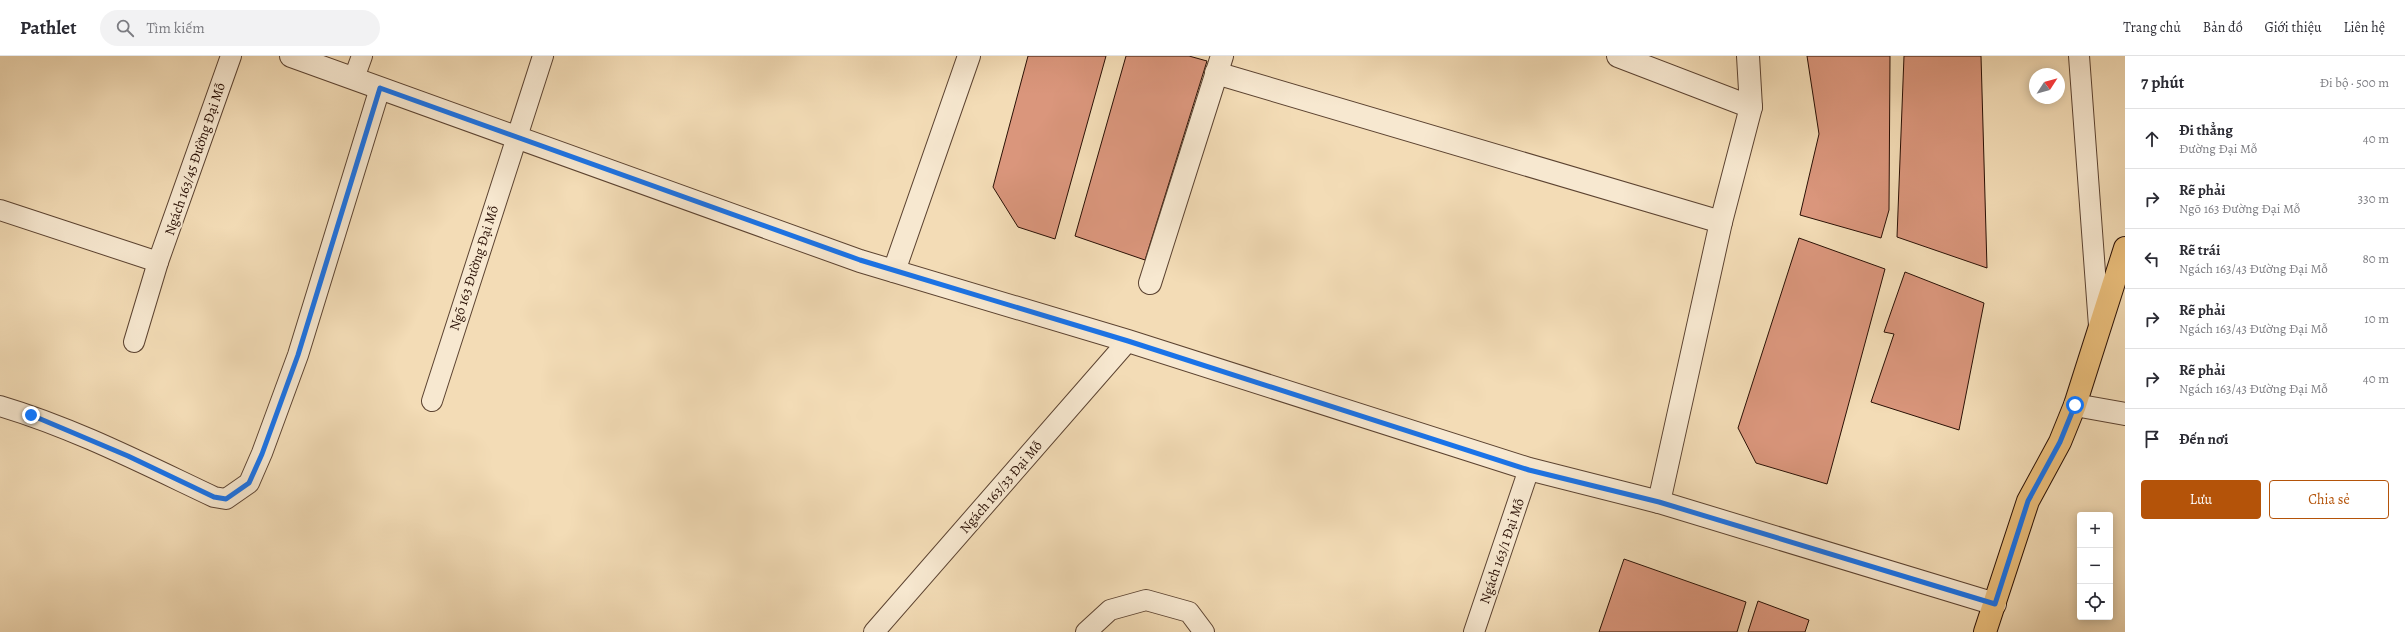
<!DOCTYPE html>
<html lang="vi">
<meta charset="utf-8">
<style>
body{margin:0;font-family:Alegreya,serif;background:#f2f2f3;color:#2b2b33}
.controls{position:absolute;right:12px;bottom:12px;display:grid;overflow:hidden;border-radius:4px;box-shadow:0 2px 10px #0003}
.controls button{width:36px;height:36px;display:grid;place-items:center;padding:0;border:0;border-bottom:1px solid #e1e1e2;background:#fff;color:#2b2b33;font:20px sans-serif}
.compass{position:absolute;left:2029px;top:12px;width:36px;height:36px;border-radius:50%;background:#fff;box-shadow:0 2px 10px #0003;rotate:54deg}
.stop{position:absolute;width:12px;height:12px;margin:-9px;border:3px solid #1a73e8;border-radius:50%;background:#fff}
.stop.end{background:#1a73e8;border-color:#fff;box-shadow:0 1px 4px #0008}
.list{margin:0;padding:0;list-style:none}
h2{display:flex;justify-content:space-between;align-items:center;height:52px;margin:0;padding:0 16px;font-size:17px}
h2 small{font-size:13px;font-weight:400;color:#7c7c81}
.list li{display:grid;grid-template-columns:26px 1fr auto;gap:12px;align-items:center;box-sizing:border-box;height:60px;padding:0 16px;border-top:1px solid #e1e1e2}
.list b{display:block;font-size:15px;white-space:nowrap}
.list p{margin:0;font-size:13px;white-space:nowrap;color:#7c7c81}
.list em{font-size:13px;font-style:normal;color:#7c7c81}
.actions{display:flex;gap:8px;padding:12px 16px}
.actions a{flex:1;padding:9px 0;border:1px solid #b45309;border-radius:4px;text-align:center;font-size:14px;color:#b45309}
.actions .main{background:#b45309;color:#fff}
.icon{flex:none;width:22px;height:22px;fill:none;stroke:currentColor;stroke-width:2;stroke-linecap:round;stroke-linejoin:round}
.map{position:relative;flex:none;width:2125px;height:576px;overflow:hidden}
header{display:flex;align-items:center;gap:24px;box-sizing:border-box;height:56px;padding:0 20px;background:#fff;border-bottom:1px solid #e1e1e2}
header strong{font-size:19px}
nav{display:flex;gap:22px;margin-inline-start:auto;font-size:14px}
.search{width:280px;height:36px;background:#f2f2f3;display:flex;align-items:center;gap:10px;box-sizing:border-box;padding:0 14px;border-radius:22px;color:#7c7c81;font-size:15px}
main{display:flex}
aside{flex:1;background:#fff}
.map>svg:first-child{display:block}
.building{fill:#da967c;stroke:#2a1005}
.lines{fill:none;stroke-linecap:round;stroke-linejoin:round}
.lane-casing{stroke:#5c4331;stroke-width:22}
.street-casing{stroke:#5c4331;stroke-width:24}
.primary-casing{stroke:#2a1005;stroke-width:24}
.lane{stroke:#f7e8d0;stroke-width:20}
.street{stroke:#f7e8d0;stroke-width:22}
.primary{stroke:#eabe7b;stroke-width:22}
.route{stroke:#1a73e8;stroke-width:5}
.labels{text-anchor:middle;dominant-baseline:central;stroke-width:4;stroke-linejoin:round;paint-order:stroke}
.street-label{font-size:14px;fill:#2a1005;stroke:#f7e8d0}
</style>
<header>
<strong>Pathlet</strong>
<div class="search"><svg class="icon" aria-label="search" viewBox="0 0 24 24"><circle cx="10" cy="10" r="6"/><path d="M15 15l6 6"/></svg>Tìm kiếm</div>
<nav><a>Trang chủ</a><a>Bản đồ</a><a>Giới thiệu</a><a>Liên hệ</a></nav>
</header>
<main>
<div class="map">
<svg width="2125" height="576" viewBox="0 0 2125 576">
<rect width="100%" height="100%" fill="#f3dcb6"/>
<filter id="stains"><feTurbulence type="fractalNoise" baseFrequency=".005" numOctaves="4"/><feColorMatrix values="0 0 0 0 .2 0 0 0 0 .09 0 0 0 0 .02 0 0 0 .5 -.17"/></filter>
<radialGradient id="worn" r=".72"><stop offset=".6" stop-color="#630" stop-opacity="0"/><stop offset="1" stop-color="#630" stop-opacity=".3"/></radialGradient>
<!-- building -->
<g class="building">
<path d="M1028,0H1106L1055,183L1018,171L993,131Z"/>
<path d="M1126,0H1189L1207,5L1145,204L1075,180Z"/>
<path d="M1807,0H1890L1889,154L1881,182L1800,159L1819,78Z"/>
<path d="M1904,0H1981L1987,212L1897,181Z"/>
<path d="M1799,182L1885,213L1827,428L1756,407L1738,372Z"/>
<path d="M1905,216L1984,247L1959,374L1871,346L1894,278L1884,276Z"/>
<path d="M1624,503L1746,546L1737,576H1599Z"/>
<path d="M1758,545L1809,564L1805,576H1748Z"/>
</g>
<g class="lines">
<defs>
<g id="lane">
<path d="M2079,0L2099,270"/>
<path d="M354,22L362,0"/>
<path d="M0,154L158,206"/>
<path d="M134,286L158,206L231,0"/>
<path d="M432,345L543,0"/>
<path d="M0,350C74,372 144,408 214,441L226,443L249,427L262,397L298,299L380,32"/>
<path d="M874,576L1128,285"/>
<path d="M1086,576L1110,554L1146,544L1189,556L1204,576"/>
<path d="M1474,576L1529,413"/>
</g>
<g id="street">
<path d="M291,0L860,205L1128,285L1529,413L1659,446L1995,548"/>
<path d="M1618,0L1751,51"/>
<path d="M1216,17L1721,166"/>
<path d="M894,215L969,0"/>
<path d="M1150,227L1222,0"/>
<path d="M2075,349L2125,358"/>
<path d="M1659,446L1721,166L1751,51L1748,0"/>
</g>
<path id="primary" d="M1985,576L2028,445L2060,386L2075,349L2125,192"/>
</defs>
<!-- lane casing -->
<use href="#lane" class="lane-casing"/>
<!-- street casing -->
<use href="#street" class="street-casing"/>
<!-- primary casing -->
<use href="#primary" class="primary-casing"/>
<!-- lane -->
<use href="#lane" class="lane"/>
<!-- street -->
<use href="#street" class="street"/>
<!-- primary -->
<use href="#primary" class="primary"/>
</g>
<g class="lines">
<!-- route -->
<path class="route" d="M31,359L128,400L214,441L226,443L249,427L262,398L298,299L380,32L860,204L1128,285L1529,414L1659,446L1995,548L2028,445L2060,386L2075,349"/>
</g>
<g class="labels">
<!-- street labels -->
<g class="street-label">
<text transform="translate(195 103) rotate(-71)">Ngách 163/45 Đường Đại Mỗ</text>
<text transform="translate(474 212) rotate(-72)">Ngõ 163 Đường Đại Mỗ</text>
<text transform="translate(1001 431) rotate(-49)">Ngách 163/33 Đại Mỗ</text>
<text transform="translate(1502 495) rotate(-71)">Ngách 163/1 Đại Mỗ</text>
</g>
</g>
<rect width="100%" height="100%" filter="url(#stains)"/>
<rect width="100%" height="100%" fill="url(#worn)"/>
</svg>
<div class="controls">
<button>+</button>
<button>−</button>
<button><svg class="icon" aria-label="locate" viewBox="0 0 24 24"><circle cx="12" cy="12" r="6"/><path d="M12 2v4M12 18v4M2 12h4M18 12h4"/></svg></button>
</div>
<svg class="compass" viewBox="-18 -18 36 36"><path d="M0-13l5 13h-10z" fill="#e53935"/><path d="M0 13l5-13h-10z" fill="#7c7c81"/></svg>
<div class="stop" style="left:2075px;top:349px"></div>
<div class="stop end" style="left:31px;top:359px"></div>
</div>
<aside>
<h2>7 phút<small>Đi bộ · 500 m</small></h2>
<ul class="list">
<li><svg class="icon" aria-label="ahead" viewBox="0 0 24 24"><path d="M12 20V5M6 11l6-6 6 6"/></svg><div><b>Đi thẳng</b><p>Đường Đại Mỗ</p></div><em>40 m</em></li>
<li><svg class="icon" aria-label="right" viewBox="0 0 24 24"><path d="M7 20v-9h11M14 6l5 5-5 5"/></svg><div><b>Rẽ phải</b><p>Ngõ 163 Đường Đại Mỗ</p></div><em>330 m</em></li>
<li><svg class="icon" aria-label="left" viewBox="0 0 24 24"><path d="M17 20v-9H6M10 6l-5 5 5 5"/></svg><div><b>Rẽ trái</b><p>Ngách 163/43 Đường Đại Mỗ</p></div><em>80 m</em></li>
<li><svg class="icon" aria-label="right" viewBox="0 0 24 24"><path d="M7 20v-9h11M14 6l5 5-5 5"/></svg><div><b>Rẽ phải</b><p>Ngách 163/43 Đường Đại Mỗ</p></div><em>10 m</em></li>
<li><svg class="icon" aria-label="right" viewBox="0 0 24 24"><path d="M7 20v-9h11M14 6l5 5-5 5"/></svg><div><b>Rẽ phải</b><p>Ngách 163/43 Đường Đại Mỗ</p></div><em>40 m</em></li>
<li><svg class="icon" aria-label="arrive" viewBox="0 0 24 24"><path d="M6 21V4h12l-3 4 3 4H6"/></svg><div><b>Đến nơi</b></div></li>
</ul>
<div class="actions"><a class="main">Lưu</a><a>Chia sẻ</a></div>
</aside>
</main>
